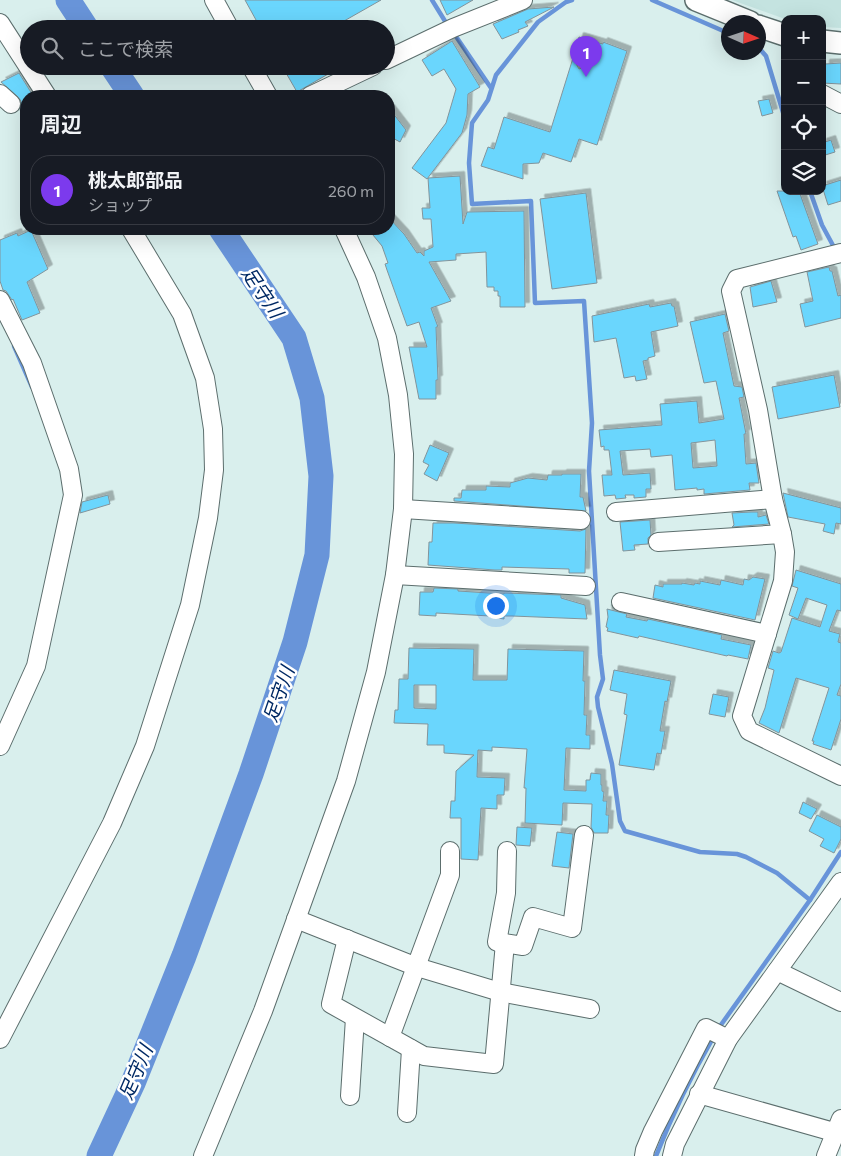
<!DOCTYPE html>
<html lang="ja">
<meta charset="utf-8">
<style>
body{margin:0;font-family:Commissioner,"Noto Sans JP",sans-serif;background:#20242c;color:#f1f3f6}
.controls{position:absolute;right:15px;top:15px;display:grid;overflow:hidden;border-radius:10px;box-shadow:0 5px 20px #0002}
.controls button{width:45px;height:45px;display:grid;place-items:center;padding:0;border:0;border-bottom:1px solid #363941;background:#171b24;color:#f1f3f6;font:25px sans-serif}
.compass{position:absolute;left:721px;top:15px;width:45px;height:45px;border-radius:50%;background:#171b24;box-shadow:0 5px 20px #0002;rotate:93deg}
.you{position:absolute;left:495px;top:605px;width:18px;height:18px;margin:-12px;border:4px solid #fff;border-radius:50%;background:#1a73e8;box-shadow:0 0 0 8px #1a73e833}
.badge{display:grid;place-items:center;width:32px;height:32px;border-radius:50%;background:#7c3aed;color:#fff;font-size:16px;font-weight:700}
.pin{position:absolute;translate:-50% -41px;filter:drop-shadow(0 1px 2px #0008)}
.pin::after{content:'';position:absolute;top:26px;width:18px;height:15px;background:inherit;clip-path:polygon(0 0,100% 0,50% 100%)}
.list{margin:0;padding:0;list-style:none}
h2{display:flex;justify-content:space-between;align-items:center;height:65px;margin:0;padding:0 20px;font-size:21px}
h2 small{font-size:16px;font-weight:400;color:#9ea1a6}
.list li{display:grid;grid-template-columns:32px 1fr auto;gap:15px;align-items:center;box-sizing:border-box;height:70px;margin:0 10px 10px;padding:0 10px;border:1px solid #363941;border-radius:20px}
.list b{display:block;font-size:19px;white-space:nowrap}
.list p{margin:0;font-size:16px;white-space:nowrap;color:#9ea1a6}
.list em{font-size:16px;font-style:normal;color:#9ea1a6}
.icon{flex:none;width:28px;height:28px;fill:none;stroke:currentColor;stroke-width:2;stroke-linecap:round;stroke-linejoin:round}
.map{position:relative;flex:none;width:841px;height:1156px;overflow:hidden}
.search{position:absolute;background:#171b24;box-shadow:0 5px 20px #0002;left:20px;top:20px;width:375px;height:55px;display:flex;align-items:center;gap:12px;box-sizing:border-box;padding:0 18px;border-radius:28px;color:#9ea1a6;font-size:19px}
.panel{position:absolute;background:#171b24;box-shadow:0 5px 20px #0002;left:20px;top:90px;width:375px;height:145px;border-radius:20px}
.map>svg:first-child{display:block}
.built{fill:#c4e3e0}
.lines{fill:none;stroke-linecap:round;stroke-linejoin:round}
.stream{stroke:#6894d9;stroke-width:4.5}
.river{stroke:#6894d9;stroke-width:25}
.building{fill:#6ad6fd;stroke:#82949b;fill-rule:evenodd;filter:url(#shadow)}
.minor-casing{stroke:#5c6e6d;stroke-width:20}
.major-casing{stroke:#5c6e6d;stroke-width:24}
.minor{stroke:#fff;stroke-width:18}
.major{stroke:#fff;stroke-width:21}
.labels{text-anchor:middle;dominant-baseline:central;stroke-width:5;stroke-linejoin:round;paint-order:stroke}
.water-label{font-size:19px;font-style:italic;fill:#002964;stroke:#fff}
</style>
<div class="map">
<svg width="841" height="1156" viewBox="0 0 841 1156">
<defs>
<filter id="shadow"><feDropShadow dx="4.5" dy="-4.5" stdDeviation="0" flood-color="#0004"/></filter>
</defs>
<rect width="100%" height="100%" fill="#d9efed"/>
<!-- built -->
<path class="built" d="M732,0H841V28L822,27V19H785Z"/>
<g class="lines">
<!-- stream -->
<g class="stream">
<path d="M432,0L448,26"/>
<path d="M572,0L566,2L538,22L496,75L488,100L472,123L469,163L472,204L531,201L535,303L584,301L592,423L589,471L600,655L603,679L597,697L598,707L612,764L620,821L625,831L700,852L737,854L746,857L777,873L810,900"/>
<path d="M652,0L728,33"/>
<path d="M453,32L491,88"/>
<path d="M758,47L766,56L785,119"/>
<path d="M810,191L822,225L836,251"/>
<path d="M14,346L32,387"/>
<path d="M718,1029L810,900L841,852"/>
<path d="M656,1156C672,1115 692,1074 714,1036"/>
</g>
<!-- river -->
<g class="river">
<path d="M68,0L87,29"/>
<path d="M112,66L132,96"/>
<path d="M99,1156L133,1083L184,956L251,774L295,642L317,555L321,476L312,398L294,338L221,229"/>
</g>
</g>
<!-- building -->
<g class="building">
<path d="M245,0H381L330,29H261Z"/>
<path d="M440,0H473L447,15Z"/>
<path d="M554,7L525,22L528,26L518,30L519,32L502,39L493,24L528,9Z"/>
<path d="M579,37L603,44V42L627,51L597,145L579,139L571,162L543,153L539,163L523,164V179L481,166L488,147L494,149L504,117L550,132L573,58L579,69L584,67L577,44Z"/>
<path d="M452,41L480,87L468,94L467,115L462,133L427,179L412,168L446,123L456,89L444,69L432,76L422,60Z"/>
<path d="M841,63V84L822,83V71H825V64Z"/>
<path d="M282,66H342L297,92Z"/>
<path d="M19,73L32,94L24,99L26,105V120L20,110L21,101L18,97L1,82Z"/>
<path d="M769,99L773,113L762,116L758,101Z"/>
<path d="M389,108L406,130L400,142L389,136Z"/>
<path d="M831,140L835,152L822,156V143Z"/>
<path d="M460,176L463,224L467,212L524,211L525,307H500V296H498V291H494V287H487L486,252L456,254V260L429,262L451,301L431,308L438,327H436L438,380H436V399H419L409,347H427L419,322L407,326L387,270L385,264L388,263L382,246L368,229H389V218L404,234L417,253L420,252L424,256V251L433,247L431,219H423L422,208H430L428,178Z"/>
<path d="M841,180V201L828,205L822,186Z"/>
<path d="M777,191H799L818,244L801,250L796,236L793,237Z"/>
<path d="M586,193L597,283L552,289L540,199Z"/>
<path d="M31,230L48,269L27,282L40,313L22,320L13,299L12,300L6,291L3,290L0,281V240L17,233L18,236Z"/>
<path d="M829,267L830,271H832L838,296L841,295V318L805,327L800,304L813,301L807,272Z"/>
<path d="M771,281L777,302L753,307L750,287Z"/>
<path d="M671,303L672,306H674L678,326L651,332L655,356L648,358V360L643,361L647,379L636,381L635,376L624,378L616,338L594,342L592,316L649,304L650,307Z"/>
<path d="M725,314L729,331L723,333L734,386L742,387L744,397L739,398L746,434H744L746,464L756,463L759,483H749L750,490L704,494V489L697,490V488L675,490L672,455L651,457L650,449L620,451L623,475L650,473L651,489H646V497L634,498V495H625L626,498L616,499L615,495L604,496L602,475H612L609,450H604V446L601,447L599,430L662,425L660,404L697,401L699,423L724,419L716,381L704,383L690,322ZM715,440L717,466L693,468L691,443Z"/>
<path d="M834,375L840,407L778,419L772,387Z"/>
<path d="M430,445L449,453L437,481L424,474L429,465L423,462Z"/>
<path d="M562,474H581L580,497H583L586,511L454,501V498H461L462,490H486V486L510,487V483L528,478L547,480L548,475H562Z"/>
<path d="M783,493L841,508V524L836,523L834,534L823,531L825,524L788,517Z"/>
<path d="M108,495L110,504L80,513L82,502Z"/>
<path d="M751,512H758V517L766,515L769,524L732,527L734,525L732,513Z"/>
<path d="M650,520L651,535L648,538V544L634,545L635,550L623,551L620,522Z"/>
<path d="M433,523H454L580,531L586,529L585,573H569V569L502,567V570H495L428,565L429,542H432Z"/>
<path d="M796,570L841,584V611L837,610L829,631L840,634L838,642L841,643V684L837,695L841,696V719L831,750L813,744L814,741H812L829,688L796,678L779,733L759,723L765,708L774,670L768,668L773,651L779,653L781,652L792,618L820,627L827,605L806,598L798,619L789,615L798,588L792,586Z"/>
<path d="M753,577L765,579L755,620L653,598L655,585L663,587V584H682V583L694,585L695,583L700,584V581L720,585L721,580L743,585L744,579L749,580Z"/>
<path d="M434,588L458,589V591L504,594V593L561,595V598L585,605L587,619L512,616H504V619L490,617V616L436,613V616L419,615L420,592H433Z"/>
<path d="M607,609L627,614L626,617L647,621L648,619L722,635L721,639L751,645L748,659L728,655L727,656L639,636L638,638L607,631L608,628L606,627L608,617Z"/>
<path d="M409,648L474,649L473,680H507L508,649L584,651L583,681H585L584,715H587L586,735H590V749L566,748L564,790L586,791V780H590L591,773L601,774V785H602V791L604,792L603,801H607L606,815H609L608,833H594L591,827L592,804L563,803L562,825L525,823L526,788H524L527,749L492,747V751L478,750L477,777L505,778L504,795H497V809L481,808L478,860L461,859V818H450L451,801H455L456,771L474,755L444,753V745H427L428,724L394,723L395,710H398L399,679H408ZM414,685H436V709L414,708Z"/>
<path d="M614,670L671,681L667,702L665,701L660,731H665L661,754L657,753L654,770L619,765L627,715L624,714L627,694L610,690Z"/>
<path d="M713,694L729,697L725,717L709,714Z"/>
<path d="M803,802L817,809L811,819L799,813Z"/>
<path d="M817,815L841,827V839L834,853L820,846L824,839L809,831Z"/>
<path d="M517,827L532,828L530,846L516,845Z"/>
<path d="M557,832L573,834L569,868L552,866Z"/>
</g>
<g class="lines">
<defs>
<g id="minor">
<path d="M214,0L230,29"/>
<path d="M0,23L47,96"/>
<path d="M386,60L453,28L523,0"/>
<path d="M251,66L268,96"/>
<path d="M0,94L11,104"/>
<path d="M822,94L841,104"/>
<path d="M310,96L373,66"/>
<path d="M0,300L32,363L69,469L73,495L36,666L0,746"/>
<path d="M403,509L581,520"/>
<path d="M616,512L773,499"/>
<path d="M782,534L785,552L783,581L742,716L749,731L841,776"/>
<path d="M658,542L782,534L773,499L758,410L731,291L737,279L841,253"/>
<path d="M395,575L586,586"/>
<path d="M621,602L767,634"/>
<path d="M507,851L506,893L497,942L523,946L533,917L572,928L584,835"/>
<path d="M296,919L417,967L500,992L590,1009"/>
<path d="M347,939L331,1004L424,1056L494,1064L505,943"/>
<path d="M777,971L841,1002"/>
<path d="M390,1037L450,875V851"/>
<path d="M0,1039L112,823L145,746L190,605L208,518L214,470L213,429L205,378L182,314L131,229"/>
<path d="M699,1094L841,1134"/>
<path d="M350,1096L355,1018"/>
<path d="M407,1113L411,1049"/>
<path d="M203,1156L263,1011L346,781L376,672L395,575L403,509L404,454L398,395L387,338L366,277L344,229"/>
<path d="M644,1156L645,1150L653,1131L706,1028L728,1039"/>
<path d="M672,1156L675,1144L728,1039L841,882"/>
<path d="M826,1156L841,1119"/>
</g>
<g id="major">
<path d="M696,0L750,22"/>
<path d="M758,26L785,35"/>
<path d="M822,41L841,43"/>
</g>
</defs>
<!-- minor casing -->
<use href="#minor" class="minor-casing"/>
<!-- major casing -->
<use href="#major" class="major-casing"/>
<!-- minor -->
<use href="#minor" class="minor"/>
<!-- major -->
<use href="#major" class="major"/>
</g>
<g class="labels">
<!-- water labels -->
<g class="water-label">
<text transform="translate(263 292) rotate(56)">足守川</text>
<text transform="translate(278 694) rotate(-71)">足守川</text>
<text transform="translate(135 1072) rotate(-67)">足守川</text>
</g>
</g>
</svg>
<div class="controls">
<button>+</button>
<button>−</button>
<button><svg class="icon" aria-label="locate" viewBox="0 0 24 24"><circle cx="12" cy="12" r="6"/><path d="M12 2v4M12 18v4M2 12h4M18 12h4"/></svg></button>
<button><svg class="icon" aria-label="layers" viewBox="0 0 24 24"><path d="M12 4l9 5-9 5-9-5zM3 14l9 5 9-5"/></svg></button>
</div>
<svg class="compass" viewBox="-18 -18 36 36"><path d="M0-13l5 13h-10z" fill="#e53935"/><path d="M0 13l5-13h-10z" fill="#9ea1a6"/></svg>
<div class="you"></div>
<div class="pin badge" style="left:586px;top:77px">1</div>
<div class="search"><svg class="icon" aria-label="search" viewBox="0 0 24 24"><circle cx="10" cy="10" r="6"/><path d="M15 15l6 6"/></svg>ここで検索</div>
<section class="panel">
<h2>周辺<small></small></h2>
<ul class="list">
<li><span class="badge">1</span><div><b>桃太郎部品</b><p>ショップ</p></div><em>260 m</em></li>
</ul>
</section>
</div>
